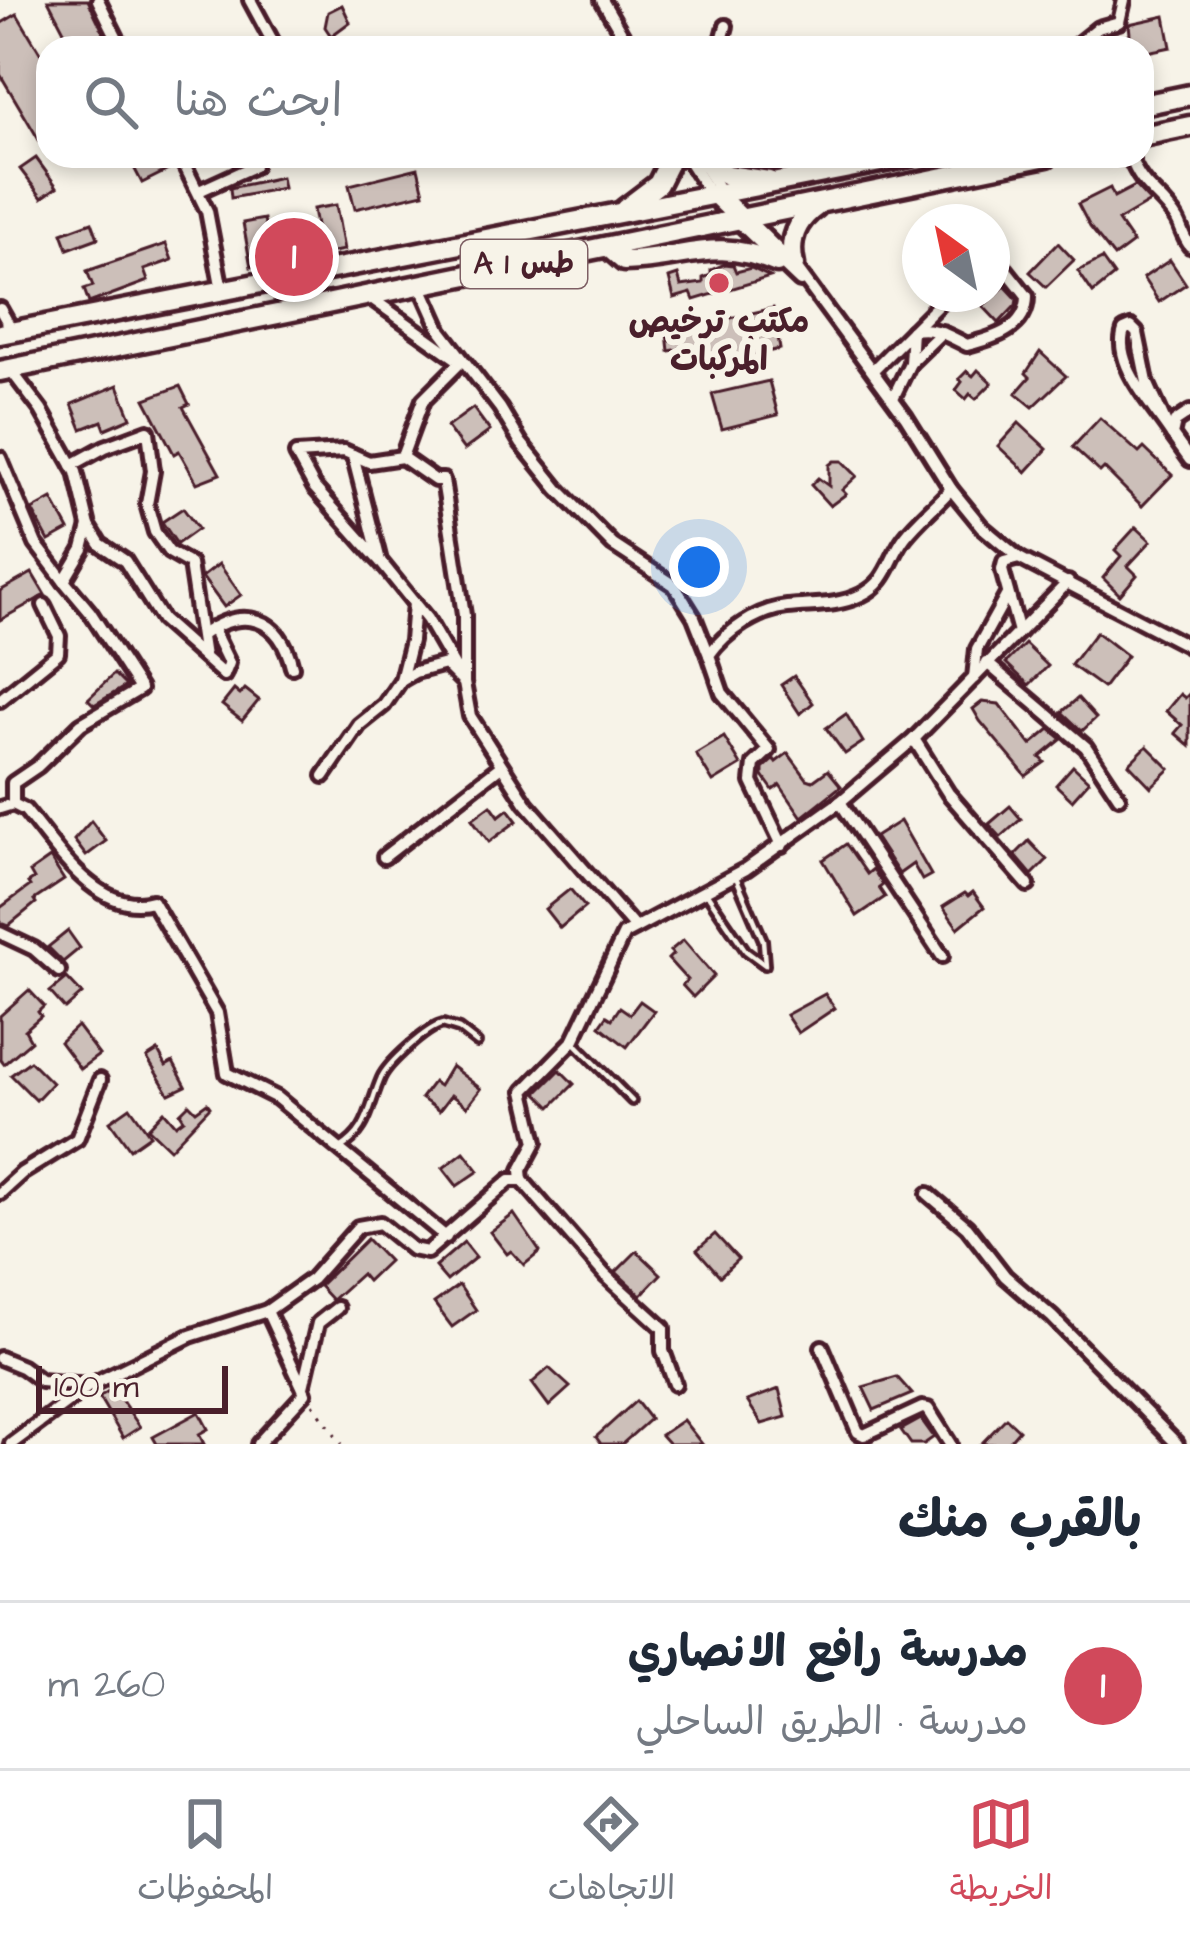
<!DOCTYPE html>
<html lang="ar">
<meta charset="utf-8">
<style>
body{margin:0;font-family:"Architects Daughter","Playpen Sans Arabic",sans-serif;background:#f6f6f7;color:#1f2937;direction:rtl}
.compass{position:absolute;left:902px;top:204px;width:108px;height:108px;border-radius:50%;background:#fff;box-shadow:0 6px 18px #0003;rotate:327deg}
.scale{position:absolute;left:36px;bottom:30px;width:192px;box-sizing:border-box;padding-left:12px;border:6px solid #4a1f2b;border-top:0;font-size:33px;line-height:42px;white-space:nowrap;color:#4a1f2b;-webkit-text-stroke:9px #f7f3e8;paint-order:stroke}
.you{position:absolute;left:699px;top:567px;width:42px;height:42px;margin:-30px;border:9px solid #fff;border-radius:50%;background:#1a73e8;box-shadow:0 0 0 18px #1a73e833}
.badge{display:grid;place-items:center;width:78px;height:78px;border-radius:50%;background:#d1495b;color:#fff;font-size:39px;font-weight:700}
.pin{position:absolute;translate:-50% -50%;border:6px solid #fff;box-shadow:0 3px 12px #0006}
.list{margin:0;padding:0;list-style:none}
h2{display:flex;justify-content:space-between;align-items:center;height:156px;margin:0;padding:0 48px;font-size:51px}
h2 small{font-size:39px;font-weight:400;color:#747a83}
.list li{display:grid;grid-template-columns:78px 1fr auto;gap:36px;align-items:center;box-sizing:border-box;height:168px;padding:0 48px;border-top:3px solid #e0e1e3}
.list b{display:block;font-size:45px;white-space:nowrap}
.list p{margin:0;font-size:39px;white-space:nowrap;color:#747a83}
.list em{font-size:39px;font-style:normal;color:#747a83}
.icon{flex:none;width:66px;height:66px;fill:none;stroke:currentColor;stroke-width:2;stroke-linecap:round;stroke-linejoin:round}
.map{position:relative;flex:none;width:1190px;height:1444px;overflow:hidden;direction:ltr}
.search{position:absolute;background:#fff;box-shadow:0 6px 18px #0003;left:36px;right:36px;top:36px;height:132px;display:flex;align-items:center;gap:30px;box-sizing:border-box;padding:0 42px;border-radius:36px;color:#747a83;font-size:45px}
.sheet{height:324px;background:#fff}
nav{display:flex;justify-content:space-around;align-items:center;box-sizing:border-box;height:168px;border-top:3px solid #e0e1e3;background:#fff;font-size:33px;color:#747a83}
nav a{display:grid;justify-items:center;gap:6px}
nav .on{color:#d1495b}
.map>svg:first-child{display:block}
.building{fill:#ccbfb9;stroke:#4a1f2b;stroke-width:3}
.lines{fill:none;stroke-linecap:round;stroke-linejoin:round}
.service-casing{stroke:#4a1f2b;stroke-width:14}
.minor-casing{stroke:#4a1f2b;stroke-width:20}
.trunk-casing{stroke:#4a1f2b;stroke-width:27}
.path{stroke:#4a1f2b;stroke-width:3;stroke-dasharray:3 9;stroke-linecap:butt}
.service{stroke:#f7f3e8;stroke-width:4.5}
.minor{stroke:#f7f3e8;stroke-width:10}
.trunk{stroke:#f7f3e8;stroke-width:18}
.poi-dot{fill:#d1495b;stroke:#f7f3e8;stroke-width:4.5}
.labels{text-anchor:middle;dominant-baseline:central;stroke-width:12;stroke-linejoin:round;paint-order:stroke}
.shield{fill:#f7f3e8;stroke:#7e5f64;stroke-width:3}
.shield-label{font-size:30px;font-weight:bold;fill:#4a1f2b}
.poi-label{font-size:33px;font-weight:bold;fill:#4a1f2b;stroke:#f7f3e8}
</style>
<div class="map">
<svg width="1190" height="1444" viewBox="0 0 1190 1444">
<rect width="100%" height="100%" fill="#f7f3e8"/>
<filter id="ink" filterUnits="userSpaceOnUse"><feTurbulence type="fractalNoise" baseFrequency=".00833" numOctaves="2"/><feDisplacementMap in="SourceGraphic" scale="24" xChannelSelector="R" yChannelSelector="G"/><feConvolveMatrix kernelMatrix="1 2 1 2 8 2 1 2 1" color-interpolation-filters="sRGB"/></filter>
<g filter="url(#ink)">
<!-- building -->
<g class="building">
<path d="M48,0H88L111,48H73Z"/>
<path d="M342,5L350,22L331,36L325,27L328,12Z"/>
<path d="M17,14L48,66V135L39,140L0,74V24Z"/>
<path d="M1165,16L1171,47L1142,53V48L1133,45L1122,47L1120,37L1130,34L1129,24Z"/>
<path d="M128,156H170L174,167L142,183Z"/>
<path d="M36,158L57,187L42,198L20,169Z"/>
<path d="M418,168L424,193L355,209L349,185Z"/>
<path d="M281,177L283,188L231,198L230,188Z"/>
<path d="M1135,186L1150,202L1118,221L1133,243L1114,257L1090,227L1078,204L1110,188L1114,197Z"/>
<path d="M336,205L344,250L251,267L243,223L264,219L268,241L317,232L313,209Z"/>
<path d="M92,222L98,238L68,249L62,233Z"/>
<path d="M1058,243L1074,260L1046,287L1030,272Z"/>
<path d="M166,244L172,260L144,270L148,281L89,303L84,289L93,286L87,271Z"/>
<path d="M1102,259L1114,276L1093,293L1078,271Z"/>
<path d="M1170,260L1186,284L1159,302L1143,278Z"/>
<path d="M725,264L733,265L736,272L751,268L770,277L694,300L691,293L674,298L669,278L678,275L681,286L703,283V278L711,275V270Z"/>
<path d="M1005,286L1017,299L1016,305L999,323L983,306Z"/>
<path d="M773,308L780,349L692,369L687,348L669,351L667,333Z"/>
<path d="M1040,352L1066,376L1033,407L1016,393L1030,377L1026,373Z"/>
<path d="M978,370L992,383L976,399L970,394L966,399L956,390L962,382L959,379L967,371L973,376Z"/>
<path d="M769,381L778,415L722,429L712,394Z"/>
<path d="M118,385L131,418L105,429L102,421L82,429L72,404Z"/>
<path d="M180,386L189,404L183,407L220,474L197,483L179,451L174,454L145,399Z"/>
<path d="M473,408L490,431L464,450L447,427Z"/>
<path d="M1100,418L1139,453L1144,448L1172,475L1142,506L1104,468L1100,472L1073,447Z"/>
<path d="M1019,423L1047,449L1026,472L998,446Z"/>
<path d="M834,461H842L857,476L842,490L846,494L830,506L811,485L818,478L829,486V465Z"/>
<path d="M52,499L69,530L49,541L32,510Z"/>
<path d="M183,508L198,529L177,544L162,522Z"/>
<path d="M1136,527L1151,541L1128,566L1137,575L1120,595L1103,578L1121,556L1115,550Z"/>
<path d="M219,564L241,595L224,607L202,577Z"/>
<path d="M32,573L45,595L0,620V591Z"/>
<path d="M1096,632L1127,656L1103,688L1071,665Z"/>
<path d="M1025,644L1048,666L1029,685L1006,663Z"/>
<path d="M114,674L126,686L94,705L88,699Z"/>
<path d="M794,676L813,703L800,714L781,685Z"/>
<path d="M245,689L259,700L242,721L222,705L234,690L240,695Z"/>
<path d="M1190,693V746L1175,733L1182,725L1166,711L1180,694L1185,698Z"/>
<path d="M1078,698L1096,718L1082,731L1062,712Z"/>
<path d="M982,702L999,704L1031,745L1050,729L1062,739L1040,757L1045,762L1026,776L980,721L973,709Z"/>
<path d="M846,714L863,742L845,754L826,728Z"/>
<path d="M724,737L741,765L713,782L696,754Z"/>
<path d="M1147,746L1170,769L1151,787L1129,764Z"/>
<path d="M788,753L807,779L813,781L828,770L841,786L802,817L780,785L773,790L763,776V769L774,759L776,762Z"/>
<path d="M1073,766L1089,781L1072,800L1056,785Z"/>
<path d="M491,805L499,816L508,809L517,821L489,842L472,819Z"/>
<path d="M1010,806L1021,819L1001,837L989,824Z"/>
<path d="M91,821L106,841L86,856L74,840Z"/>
<path d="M900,821L931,875L922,880L913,864L899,874L875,837Z"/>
<path d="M1029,841L1047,860L1032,875L1015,855Z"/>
<path d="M846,844L867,874L873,869L883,885L879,888L885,897L857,916L823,860Z"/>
<path d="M50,858L64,880L34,900L36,903L8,926L0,923V908L30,886L28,883L34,879L30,872Z"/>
<path d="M570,889L585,907L560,928L545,909Z"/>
<path d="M973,892L984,907L958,928L943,907L965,893L968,896Z"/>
<path d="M68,931L80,948L63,962L48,947Z"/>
<path d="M683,940L714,976L693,997L682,985L687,980L668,959L673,954L670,951Z"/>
<path d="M67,978L82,994L65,1009L50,992Z"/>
<path d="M29,990L44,1006L38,1012L41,1016L25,1030L31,1041L4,1064L0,1059V1016Z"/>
<path d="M825,994L835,1008L798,1033L786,1015Z"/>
<path d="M640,1001L654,1011L627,1047L600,1026L607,1016L612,1019L620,1007L630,1014Z"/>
<path d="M77,1026L99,1055L80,1069L60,1042Z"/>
<path d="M158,1051L166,1066L173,1062L186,1086L169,1094L147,1058Z"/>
<path d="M30,1061L52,1083L36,1100L11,1075Z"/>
<path d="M451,1066L481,1089L467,1107L451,1095L439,1111L421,1098L433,1082L439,1086Z"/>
<path d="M560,1070L574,1084L551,1107L537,1093Z"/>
<path d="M207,1103L210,1107L170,1149L148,1128L164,1111L176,1125L184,1119L180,1113L189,1104L196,1111Z"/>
<path d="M130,1107L150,1135L130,1149L110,1121Z"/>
<path d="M464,1152L479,1171L457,1186L443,1168Z"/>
<path d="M514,1214L540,1252L524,1265L511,1251L507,1254L490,1232Z"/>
<path d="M715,1234L738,1259L720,1276L697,1250Z"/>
<path d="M367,1239L388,1261L367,1281L361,1274L332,1300L319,1286Z"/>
<path d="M464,1242L476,1257L447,1281L435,1267Z"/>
<path d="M637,1251L661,1274L641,1295L616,1272Z"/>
<path d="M459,1285L476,1310L452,1327L434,1303Z"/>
<path d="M549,1368L570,1387L549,1406L532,1383Z"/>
<path d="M897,1377L912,1394L874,1410L863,1387Z"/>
<path d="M113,1388L140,1427L123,1438L99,1397Z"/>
<path d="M779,1389L786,1417L762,1424L747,1401Z"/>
<path d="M636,1401L650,1419L622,1444H601L596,1437Z"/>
<path d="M199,1412L208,1429L199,1434L204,1444H157L153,1437Z"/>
<path d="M1006,1418L1019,1430L1007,1444H981Z"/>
<path d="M921,1419L934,1437L924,1444H911L901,1430Z"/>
<path d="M683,1420L702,1444H669L661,1435Z"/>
</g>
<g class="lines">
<defs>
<g id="service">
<path d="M705,891L746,951L765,965L763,940L735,875"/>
<path d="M573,1041L632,1101"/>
<path d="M339,1149C369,1131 368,1108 381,1078C387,1064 426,1028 443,1024L459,1029L477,1043"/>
</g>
<g id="minor">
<path d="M98,0L122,48"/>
<path d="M250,0L276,48"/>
<path d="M602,0L630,48"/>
<path d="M720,48L726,26"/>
<path d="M1073,48L1098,28L1119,22L1124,0"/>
<path d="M180,156L207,211L222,290"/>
<path d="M686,156L713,198L800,281"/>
<path d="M1130,156C1142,191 1161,193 1177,220C1182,229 1183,237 1190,246"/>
<path d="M704,166L723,195L794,265L906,417L951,489L982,527L1019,558L1190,647"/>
<path d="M199,191L254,166"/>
<path d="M420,284L441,331L500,408L521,443L558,489L613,545L674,585L694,617L709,655"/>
<path d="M0,309L13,332"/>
<path d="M910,363L942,332"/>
<path d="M10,369L41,410L76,472L89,526L100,544L125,561L162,620L224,675"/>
<path d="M873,370L949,294"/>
<path d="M893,398L910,363L912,331C932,325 949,336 967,345C994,338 1027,329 1027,296L1000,262L992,265"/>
<path d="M1190,412L1175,422L1172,435L1190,460"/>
<path d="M1166,424L1147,382L1137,333L1131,327L1124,330C1112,363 1154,407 1172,435"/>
<path d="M353,455L380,561L427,619L464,683V615L443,480H435L402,457L423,400L461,362L367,295"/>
<path d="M0,458L36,544L64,581"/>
<path d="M72,465L105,447L148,431L153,471L147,504L155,532L169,552L190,564L204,657"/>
<path d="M378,559L314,487L296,454L344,451L369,462L402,457"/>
<path d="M212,628L229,663L224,675"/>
<path d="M1019,632L1002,570L1004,562L1019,558"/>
<path d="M202,635C243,606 280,616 292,667"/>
<path d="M987,663L1086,747L1119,797"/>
<path d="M974,678L977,649L1008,593"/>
<path d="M401,680L415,672L445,664L464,683L470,716L526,803L635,928"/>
<path d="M0,700L58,653L59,636L44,605"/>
<path d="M914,739L948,793L1028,885"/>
<path d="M324,776L359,725L384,705L401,680L411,641L414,603"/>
<path d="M840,802L942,956"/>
<path d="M13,804V783L38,766L81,724L140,689L90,612L64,581L83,549L89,526"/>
<path d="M0,808L13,804L25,810C55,846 98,916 152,901L217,1013L227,1073L277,1098L446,1237"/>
<path d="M782,845L752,782L754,764L769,750L722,693L709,655C726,631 758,610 787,607C813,604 836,607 861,595C889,582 889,558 905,537C918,520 937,505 951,489"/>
<path d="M384,857L501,766"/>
<path d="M0,933L34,949L59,971"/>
<path d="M522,1180L521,1170L536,1142L524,1091L573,1041L624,934L746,869L840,802L914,739L1068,582"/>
<path d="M522,1180L605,1275L663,1328V1351L675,1384"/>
<path d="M0,1193L22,1173L77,1139L100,1080"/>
<path d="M928,1194L967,1227L1005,1276L1052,1317L1177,1444"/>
<path d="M822,1347L858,1432L864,1435L922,1408L928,1409L950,1444"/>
<path d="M0,1358L22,1367L41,1381L86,1385"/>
<path d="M303,1387L318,1323L337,1308"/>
<path d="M11,1444L89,1386L190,1336L267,1311L312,1279L358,1227L380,1223L412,1249L427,1252L510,1180H522"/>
<path d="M258,1444L305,1393L267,1311"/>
</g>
<g id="trunk">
<path d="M1142,105L1190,95"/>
<path d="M1142,136L1190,126"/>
<path d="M702,161L727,175L769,181"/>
<path d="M625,209L658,184L672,156"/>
<path d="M609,248L624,261C686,260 712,236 777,263"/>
<path d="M794,265C788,240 796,221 816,207"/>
<path d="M0,334L911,156"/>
<path d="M0,371L1047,156"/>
</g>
</defs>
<!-- service casing -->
<use href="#service" class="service-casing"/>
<!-- minor casing -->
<use href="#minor" class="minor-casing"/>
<!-- trunk casing -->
<use href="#trunk" class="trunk-casing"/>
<!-- path -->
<path class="path" d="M313,1404L342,1444"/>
<!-- service -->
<use href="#service" class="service"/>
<!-- minor -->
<use href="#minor" class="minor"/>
<!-- trunk -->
<use href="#trunk" class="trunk"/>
</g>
</g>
<!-- markers -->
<circle class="poi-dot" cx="719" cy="283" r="12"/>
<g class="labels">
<!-- shield labels -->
<rect class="shield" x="461" y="240" width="126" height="48" rx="9"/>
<g class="shield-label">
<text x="524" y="264">A 1 طس</text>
</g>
<!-- poi labels -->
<g class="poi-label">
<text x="719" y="322">مكتب ترخيص<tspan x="719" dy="38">المركبات</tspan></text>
</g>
</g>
</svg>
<svg class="compass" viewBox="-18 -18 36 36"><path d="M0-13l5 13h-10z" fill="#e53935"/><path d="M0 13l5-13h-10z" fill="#747a83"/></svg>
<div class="scale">100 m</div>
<div class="you"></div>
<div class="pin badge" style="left:294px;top:257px">1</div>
<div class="search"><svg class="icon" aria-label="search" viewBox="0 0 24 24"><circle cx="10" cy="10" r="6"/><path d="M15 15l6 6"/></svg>ابحث هنا</div>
</div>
<section class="sheet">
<h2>بالقرب منك<small></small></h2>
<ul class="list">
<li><span class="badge">1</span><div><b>مدرسة رافع الانصاري</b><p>مدرسة · الطريق الساحلي</p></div><em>260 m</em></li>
</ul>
</section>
<nav>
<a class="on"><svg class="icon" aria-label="map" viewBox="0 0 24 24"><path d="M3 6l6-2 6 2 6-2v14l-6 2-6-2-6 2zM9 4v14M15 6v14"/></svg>الخريطة</a>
<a><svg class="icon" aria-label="directions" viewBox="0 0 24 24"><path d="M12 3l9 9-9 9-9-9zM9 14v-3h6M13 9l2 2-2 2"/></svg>الاتجاهات</a>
<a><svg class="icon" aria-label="saved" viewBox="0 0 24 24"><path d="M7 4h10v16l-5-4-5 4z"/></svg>المحفوظات</a>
</nav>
